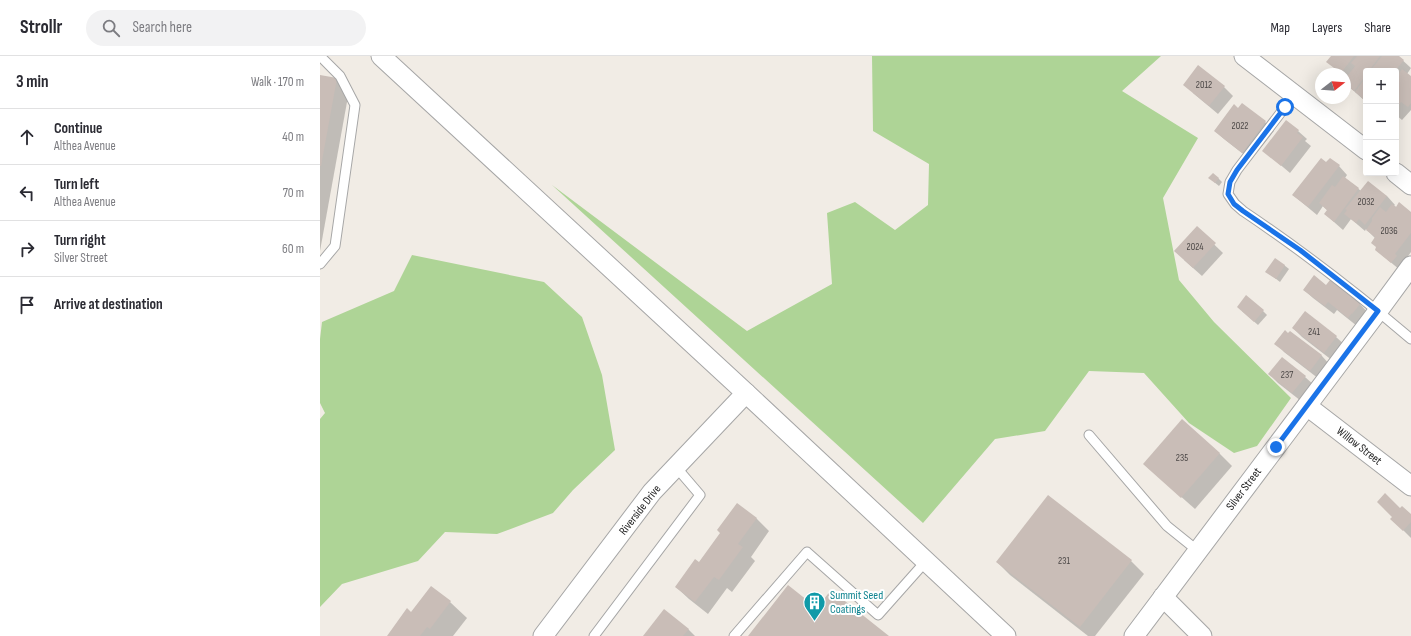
<!DOCTYPE html>
<meta charset="utf-8">
<style>
body{margin:0;font-family:"Sofia Sans Condensed",sans-serif;background:#f2f2f3;color:#2b2b33}
.controls{position:absolute;right:12px;top:12px;display:grid;overflow:hidden;border-radius:4px;box-shadow:0 4px 16px #0002}
.controls button{width:36px;height:36px;display:grid;place-items:center;padding:0;border:0;border-bottom:1px solid #e1e1e2;background:#fff;color:#2b2b33;font:20px sans-serif}
.compass{position:absolute;left:995px;top:12px;width:36px;height:36px;border-radius:50%;background:#fff;box-shadow:0 4px 16px #0002;rotate:73deg}
.stop{position:absolute;width:12px;height:12px;margin:-9px;border:3px solid #1a73e8;border-radius:50%;background:#fff}
.stop.end{background:#1a73e8;border-color:#fff;box-shadow:0 1px 4px #0008}
.list{margin:0;padding:0;list-style:none}
h2{display:flex;justify-content:space-between;align-items:center;height:52px;margin:0;padding:0 16px;font-size:17px}
h2 small{font-size:13px;font-weight:400;color:#7c7c81}
.list li{display:grid;grid-template-columns:26px 1fr auto;gap:12px;align-items:center;box-sizing:border-box;height:56px;padding:0 16px;border-top:1px solid #e1e1e2}
.list b{display:block;font-size:15px;white-space:nowrap}
.list p{margin:0;font-size:13px;white-space:nowrap;color:#7c7c81}
.list em{font-size:13px;font-style:normal;color:#7c7c81}
.icon{flex:none;width:22px;height:22px;fill:none;stroke:currentColor;stroke-width:2;stroke-linecap:round;stroke-linejoin:round}
.map{position:relative;flex:none;width:1091px;height:580px;overflow:hidden}
header{display:flex;align-items:center;gap:24px;box-sizing:border-box;height:56px;padding:0 20px;background:#fff;border-bottom:1px solid #e1e1e2}
header strong{font-size:19px}
nav{display:flex;gap:22px;margin-inline-start:auto;font-size:14px}
.search{width:280px;height:36px;background:#f2f2f3;display:flex;align-items:center;gap:10px;box-sizing:border-box;padding:0 14px;border-radius:22px;color:#7c7c81;font-size:15px}
main{display:flex}
aside{flex:1;background:#fff}
.map>svg:first-child{display:block}
.forest{fill:#aed496}
.shadow{fill:#0003}
.building{fill:#c9bdb7}
.lines{fill:none;stroke-linecap:round;stroke-linejoin:round}
.lane-casing{stroke:#a6a6a6;stroke-width:11}
.street-casing{stroke:#a6a6a6;stroke-width:21}
.lane{stroke:#fff;stroke-width:9}
.street{stroke:#fff;stroke-width:19}
.route{stroke:#1a73e8;stroke-width:5}
.labels{text-anchor:middle;dominant-baseline:central;stroke-width:4;stroke-linejoin:round;paint-order:stroke}
.number-label{font-size:10px;fill:#4a4645}
.street-label{font-size:12px;fill:#1f1f1f;stroke:#fff}
.culture-label{font-size:12px;fill:#0d838f;stroke:#fff;text-anchor:start}
</style>
<header>
<strong>Strollr</strong>
<div class="search"><svg class="icon" aria-label="search" viewBox="0 0 24 24"><circle cx="10" cy="10" r="6"/><path d="M15 15l6 6"/></svg>Search here</div>
<nav><a>Map</a><a>Layers</a><a>Share</a></nav>
</header>
<main>
<aside>
<h2>3 min<small>Walk · 170 m</small></h2>
<ul class="list">
<li><svg class="icon" aria-label="ahead" viewBox="0 0 24 24"><path d="M12 20V5M6 11l6-6 6 6"/></svg><div><b>Continue</b><p>Althea Avenue</p></div><em>40 m</em></li>
<li><svg class="icon" aria-label="left" viewBox="0 0 24 24"><path d="M17 20v-9H6M10 6l-5 5 5 5"/></svg><div><b>Turn left</b><p>Althea Avenue</p></div><em>70 m</em></li>
<li><svg class="icon" aria-label="right" viewBox="0 0 24 24"><path d="M7 20v-9h11M14 6l5 5-5 5"/></svg><div><b>Turn right</b><p>Silver Street</p></div><em>60 m</em></li>
<li><svg class="icon" aria-label="arrive" viewBox="0 0 24 24"><path d="M6 21V4h12l-3 4 3 4H6"/></svg><div><b>Arrive at destination</b></div></li>
</ul>
</aside>
<div class="map">
<svg width="1091" height="580" viewBox="0 0 1091 580">
<rect width="100%" height="100%" fill="#f1ece5"/>
<!-- forest -->
<g class="forest">
<path d="M552,0H841L802,35L878,82L843,142L859,224L894,266L971,342L937,390L914,397L869,367L824,317L769,315L725,375L675,383L603,467L232,129L427,275L512,228L507,157L535,146L575,174L608,149L609,108L553,75Z"/>
<path d="M92,199L224,226L262,261L282,319L295,394L253,434L233,457L177,478L125,476L98,505L22,528L0,551V363L5,357L0,347V283L2,266L74,235Z"/>
</g>
<!-- shadow -->
<g class="shadow">
<path d="M1012,0H1078L1091,12L1087,18L1091,21V54L1082,64L1076,59V15H1046V46L1025,27L1027,22L1025,21V18H1021L1008,6Z"/>
<path d="M878,11L904,31L913,40L898,58L873,37Z"/>
<path d="M0,20L16,23L29,35L0,195Z"/>
<path d="M922,49L945,66L954,75L931,104L904,83L895,75Z"/>
<path d="M978,75L987,83L985,85L991,90L970,117L944,95Z"/>
<path d="M1007,108L1019,110L1027,119L1025,122L1041,135L1067,140L1075,149L1074,150L1091,157V196L1083,207L1080,214L1056,194L1057,192L1055,182L1046,173L1045,175L1031,163L1023,174L1005,158L1008,155L1003,150L997,159L973,139Z"/>
<path d="M898,122L902,126L899,130L894,126Z"/>
<path d="M877,172L903,197L882,220L864,204Z"/>
<path d="M964,209L969,213L960,226L947,216Z"/>
<path d="M1006,230L1040,248L1048,257L1037,270L1017,254L1014,258L993,242L984,234Z"/>
<path d="M922,255H943L947,259L938,269Z"/>
<path d="M973,272L1016,281L1025,289L1013,305L982,281Z"/>
<path d="M970,276L1002,300L1010,309L999,323L964,296L956,287Z"/>
<path d="M949,318L985,321L994,329L981,345L958,327Z"/>
<path d="M899,397L912,410L875,453L824,408Z"/>
<path d="M418,449L437,463L449,475L431,501L435,505L412,536L407,532L388,558L369,543L356,531L379,507L402,477Z"/>
<path d="M1080,453L1091,460V482L1072,463Z"/>
<path d="M811,505L824,518L775,580H768L690,519L677,506Z"/>
<path d="M130,546L147,562L133,580H68L92,557Z"/>
<path d="M368,573L375,580H324Z"/>
</g>
<!-- building -->
<g class="building">
<path d="M1011,0H1034L1021,17L1006,6Z"/>
<path d="M1037,0H1060L1049,15H1046V19L1034,35L1025,28V23L1035,10L1031,7Z"/>
<path d="M1062,0H1079L1084,4L1075,15H1050Z"/>
<path d="M878,9L905,30L889,50L863,29Z"/>
<path d="M1082,13L1091,20V47L1088,51L1081,46L1076,53V22Z"/>
<path d="M0,19L17,22L1,110H0Z"/>
<path d="M1046,21V45L1035,36Z"/>
<path d="M922,47L946,65L922,97L894,75L914,48L918,52Z"/>
<path d="M966,64L979,74L977,77L983,81L961,110L942,95Z"/>
<path d="M1001,102L1006,106L1010,102L1020,109L988,151L972,139Z"/>
<path d="M893,117L899,122L895,127L888,122Z"/>
<path d="M1023,120L1039,132L1014,166L1004,158L1007,154L999,147L1012,129L1015,131Z"/>
<path d="M1048,125L1067,140L1045,169L1039,163L1036,167L1024,158L1027,154L1025,153Z"/>
<path d="M1079,146L1091,156V177L1075,198L1077,200L1071,207L1055,194L1056,191L1051,187L1055,181L1046,174L1052,165V162L1060,151L1066,156L1072,148L1076,151Z"/>
<path d="M877,170L896,187L873,212L854,195Z"/>
<path d="M955,202L965,209L956,223L945,216Z"/>
<path d="M994,219L1006,229L1010,224L1041,247L1032,258V257L1028,262L1008,246L1005,250L983,234Z"/>
<path d="M926,239L944,254L934,266L917,251Z"/>
<path d="M985,255L1017,280L1004,297L972,272Z"/>
<path d="M965,274L968,277L970,275L1002,299L990,315L954,288Z"/>
<path d="M962,301L986,320L972,337L948,318Z"/>
<path d="M862,363L900,397L861,442L823,408Z"/>
<path d="M1065,437L1080,452L1082,450L1091,458V466L1083,475L1070,463L1072,461L1057,446Z"/>
<path d="M728,439L812,504L760,571L676,506Z"/>
<path d="M417,447L437,462L418,488L423,491L399,524L394,521L375,546L355,531L375,503L379,506L400,477L397,474Z"/>
<path d="M468,529L497,552L511,534L569,580H428Z"/>
<path d="M111,530L131,545L110,573L107,571L100,580H67L87,552L91,556Z"/>
<path d="M344,553L369,573L363,580H323Z"/>
</g>
<g class="lines">
<defs>
<g id="lane">
<path d="M0,0L20,20L35,49L15,190L0,208"/>
<path d="M975,38L917,114L910,126L908,138L915,148L923,155C981,194 1037,237 1091,283"/>
<path d="M769,379L847,470L878,495"/>
<path d="M274,580L380,439L356,411"/>
<path d="M414,580L487,496L558,559L606,505"/>
</g>
<g id="street">
<path d="M61,0L426,337L686,580"/>
<path d="M924,0L1046,94"/>
<path d="M1076,117L1091,129"/>
<path d="M987,350L1091,430"/>
<path d="M843,541L882,580"/>
<path d="M223,580L332,436L426,337"/>
<path d="M814,580L1058,255L1091,210"/>
</g>
</defs>
<!-- lane casing -->
<use href="#lane" class="lane-casing"/>
<!-- street casing -->
<use href="#street" class="street-casing"/>
<!-- lane -->
<use href="#lane" class="lane"/>
<!-- street -->
<use href="#street" class="street"/>
</g>
<g class="lines">
<!-- route -->
<path class="route" d="M956,391L1058,255L980,194L923,155L914,148L908,138L910,126L917,114L965,51"/>
</g>
<!-- icons -->
<defs>
<symbol id="building-pin" viewBox="-11 -11 22 30"><path d="M0 17L-7.5 6A9.5 9.5 0 1 1 7.5 6Z" fill="#0f9aa8" stroke="#fff"/><path d="M-4-6H4V6H1V3H-1V6H-4ZM-2.5-4.3h1.7v1.8h-1.7ZM.8-4.3h1.7v1.8H.8ZM-2.5-1h1.7V.8h-1.7ZM.8-1h1.7V.8H.8Z" fill="#fff"/></symbol>
</defs>
<g fill-rule="evenodd">
<use href="#building-pin" x="482" y="534" width="25" height="34"/>
</g>
<g class="labels">
<!-- number labels -->
<g class="number-label">
<text x="884" y="29">2012</text>
<text x="920" y="70">2022</text>
<text x="1046" y="146">2032</text>
<text x="1069" y="175">2036</text>
<text x="875" y="191">2024</text>
<text x="994" y="276">241</text>
<text x="967" y="319">237</text>
<text x="862" y="402">235</text>
<text x="744" y="505">231</text>
</g>
<!-- street labels -->
<g class="street-label">
<text transform="translate(1039 390) rotate(38)">Willow Street</text>
<text transform="translate(924 433) rotate(-53)">Silver Street</text>
<text transform="translate(320 454) rotate(-52)">Riverside Drive</text>
</g>
<!-- culture labels -->
<g class="culture-label">
<text x="510" y="539">Summit Seed<tspan x="510" dy="14">Coatings</tspan></text>
</g>
</g>
</svg>
<div class="controls">
<button>+</button>
<button>−</button>
<button><svg class="icon" aria-label="layers" viewBox="0 0 24 24"><path d="M12 4l9 5-9 5-9-5zM3 14l9 5 9-5"/></svg></button>
</div>
<svg class="compass" viewBox="-18 -18 36 36"><path d="M0-13l5 13h-10z" fill="#e53935"/><path d="M0 13l5-13h-10z" fill="#7c7c81"/></svg>
<div class="stop" style="left:965px;top:51px"></div>
<div class="stop end" style="left:956px;top:391px"></div>
</div>
</main>
